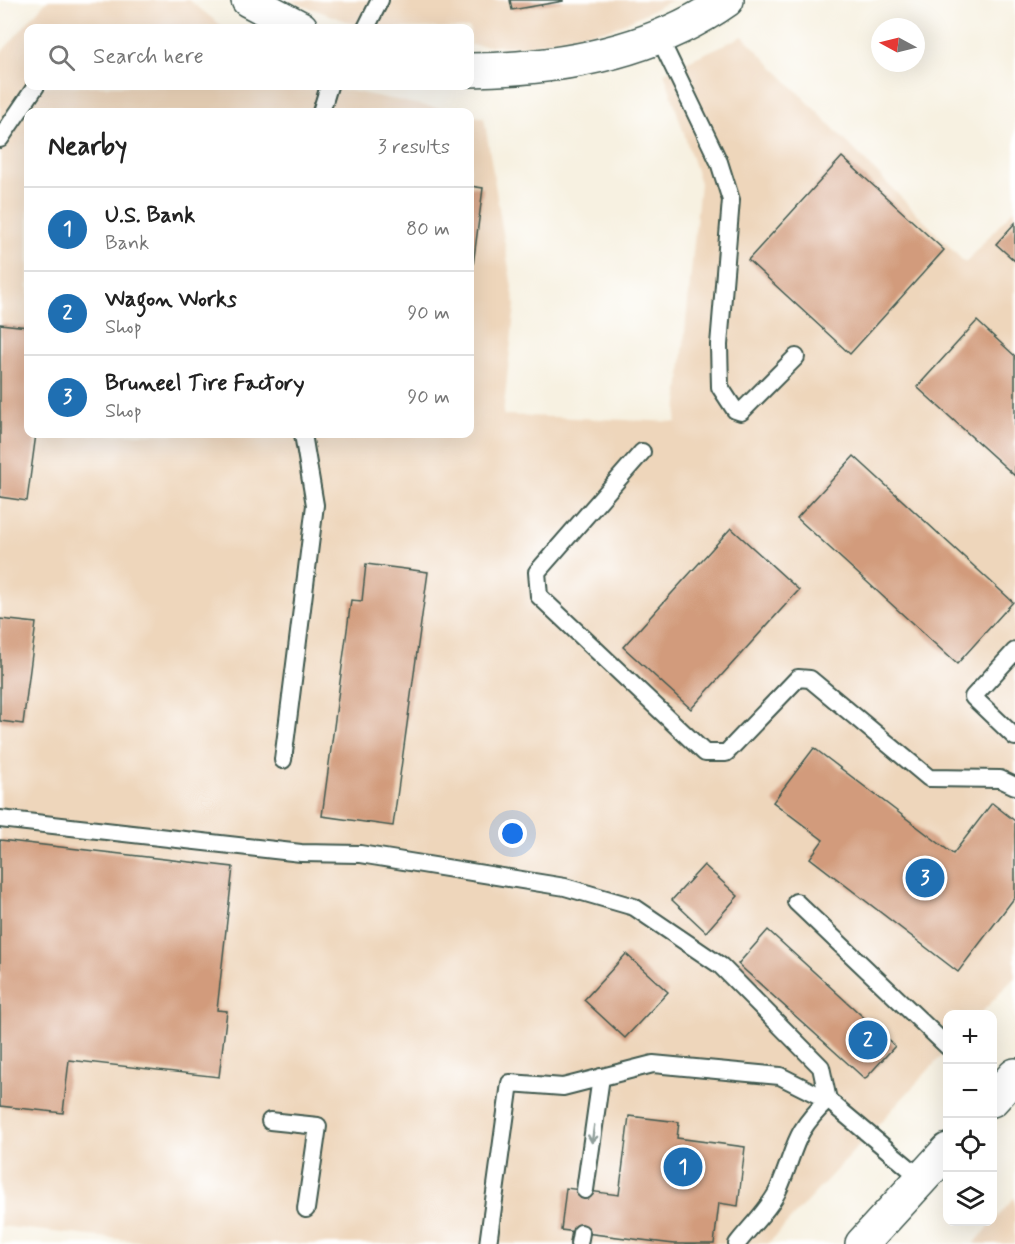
<!DOCTYPE html>
<meta charset="utf-8">
<style>
body{margin:0;font-family:Mynerve,sans-serif;background:#f6f6f6;color:#222}
.controls{position:absolute;right:18px;bottom:18px;display:grid;overflow:hidden;border-radius:12px;box-shadow:0 6px 24px #0002}
.controls button{width:54px;height:54px;display:grid;place-items:center;padding:0;border:0;border-bottom:2px solid #e0e0e0;background:#fff;color:#222;font:30px sans-serif}
.compass{position:absolute;left:871px;top:18px;width:54px;height:54px;border-radius:50%;background:#fff;box-shadow:0 6px 24px #0002;rotate:277deg}
.you{position:absolute;left:513px;top:834px;width:21px;height:21px;margin:-15px;border:4px solid #fff;border-radius:50%;background:#1a73e8;box-shadow:0 0 0 9px #1a73e833}
.badge{display:grid;place-items:center;width:39px;height:39px;border-radius:50%;background:#1f6fb2;color:#fff;font-size:20px;font-weight:700}
.pin{position:absolute;translate:-50% -50%;border:3px solid #fff;box-shadow:0 2px 6px #0006}
.list{margin:0;padding:0;list-style:none}
h2{display:flex;justify-content:space-between;align-items:center;height:78px;margin:0;padding:0 24px;font-size:26px}
h2 small{font-size:20px;font-weight:400;color:#767676}
.list li{display:grid;grid-template-columns:39px 1fr auto;gap:18px;align-items:center;box-sizing:border-box;height:84px;padding:0 24px;border-top:2px solid #e0e0e0}
.list b{display:block;font-size:22px;white-space:nowrap}
.list p{margin:0;font-size:20px;white-space:nowrap;color:#767676}
.list em{font-size:20px;font-style:normal;color:#767676}
.icon{flex:none;width:33px;height:33px;fill:none;stroke:currentColor;stroke-width:2;stroke-linecap:round;stroke-linejoin:round}
.map{position:relative;flex:none;width:1015px;height:1244px;overflow:hidden}
.search{position:absolute;background:#fff;box-shadow:0 6px 24px #0002;left:24px;top:24px;width:450px;height:66px;display:flex;align-items:center;gap:15px;box-sizing:border-box;padding:0 21px;border-radius:12px;color:#767676;font-size:22px}
.panel{position:absolute;background:#fff;box-shadow:0 6px 24px #0002;left:24px;top:108px;width:450px;height:330px;border-radius:12px}
.map>svg:first-child{display:block}
.built{fill:#eed6bb}
.building{fill:#d29b7b}
.lines{fill:none;stroke-linecap:round;stroke-linejoin:round}
.lane-casing{stroke:#3f584e;stroke-width:20}
.street-casing{stroke:#3f584e;stroke-width:36}
.primary-casing{stroke:#3f584e;stroke-width:36}
.lane{stroke:#fff;stroke-width:16}
.street{stroke:#fff;stroke-width:33}
.primary{stroke:#fff;stroke-width:33}
.oneway{stroke:#8f9e9a}
</style>
<div class="map">
<svg width="1015" height="1244" viewBox="0 0 1015 1244">
<rect width="100%" height="100%" fill="#fff"/>
<filter id="ink" filterUnits="userSpaceOnUse"><feTurbulence type="fractalNoise" baseFrequency=".0167" numOctaves="2"/><feDisplacementMap in="SourceGraphic" scale="12" xChannelSelector="R" yChannelSelector="G"/><feConvolveMatrix kernelMatrix="1 2 1 2 8 2 1 2 1" color-interpolation-filters="sRGB"/></filter>
<filter id="wash" filterUnits="userSpaceOnUse"><feTurbulence type="fractalNoise" baseFrequency=".008" numOctaves="4" result="noise"/><feDisplacementMap in="SourceGraphic" scale="24" xChannelSelector="R" yChannelSelector="G"/><feGaussianBlur stdDeviation="1.35" result="paint"/><feColorMatrix in="noise" values="0 0 0 0 0 0 0 0 0 0 0 0 0 0 0 0 0 1.4 0 .05"/><feComposite in="paint" operator="in"/></filter>
<g filter="url(#wash)">
<rect width="100%" height="100%" fill="#f7f1e1"/>
<!-- built -->
<g class="built">
<path d="M47,0H189L224,28H28V86H326L456,112H28V434H470V115L484,118L515,305L503,415L676,422L700,183L664,72L743,36L965,263L1015,208V977L980,1014H948L947,1050L768,1244H163L0,1226V54Z"/>
<path d="M288,0H673L614,28L520,47L470,45V28H365Z"/>
<path d="M1015,1197V1244H974Z"/>
</g>
<g id="blocks">
<!-- building -->
<g class="building">
<path d="M510,0H563V1L512,10Z"/>
<path d="M842,157L944,250L850,354L748,260Z"/>
<path d="M470,186L483,188L471,281H470Z"/>
<path d="M1015,223V261L996,244Z"/>
<path d="M977,321L1015,356V476L917,387Z"/>
<path d="M0,324L28,327V434H36L27,501L0,497Z"/>
<path d="M854,456L1013,602L957,664L797,518Z"/>
<path d="M731,528L799,590L691,709L623,647Z"/>
<path d="M366,564L428,572L393,826L322,816L351,600L362,601Z"/>
<path d="M0,619L36,623L23,724L0,721Z"/>
<path d="M814,748L953,854L992,803L1015,821V897L958,972L810,858L823,840L773,802Z"/>
<path d="M0,840L233,867L217,1010L227,1011L219,1077L69,1060L63,1113L0,1106Z"/>
<path d="M704,865L738,896L706,932L672,900Z"/>
<path d="M768,930L895,1046L865,1079L738,964Z"/>
<path d="M626,954L668,992L625,1038L584,1000Z"/>
<path d="M629,1116L679,1122L677,1138L745,1147L738,1206L719,1203L714,1244H674L561,1230L566,1188L619,1195Z"/>
</g>
</g>
</g>
<g filter="url(#ink)">
<use href="#blocks" fill-opacity="0" stroke="#3f584e" stroke-width="1.5"/>
<g class="lines">
<defs>
<g id="lane">
<path d="M366,28L380,0"/>
<path d="M658,35L719,162L731,200L719,345L720,387L735,410L741,412L796,357"/>
<path d="M321,112L329,86"/>
<path d="M0,139L36,86"/>
<path d="M642,452L537,572L539,596L705,753H726L798,678L810,679L929,778L1000,779L1015,786"/>
<path d="M1015,651L973,697L1015,737"/>
<path d="M283,760L315,505L303,434"/>
<path d="M0,819L301,853L360,854L565,887L634,907L721,966L821,1067L828,1100"/>
<path d="M796,902L948,1047"/>
<path d="M270,1121L318,1126L306,1209"/>
<path d="M585,1190L601,1077"/>
<path d="M488,1244L510,1083L563,1087L653,1064L780,1076L828,1100"/>
<path d="M579,1244L581,1233"/>
<path d="M737,1244C749,1228 772,1206 779,1188C797,1146 792,1134 828,1100L922,1179"/>
</g>
<g id="street">
<path d="M248,0L301,28"/>
<path d="M470,70C559,69 652,53 727,0"/>
</g>
<g id="primary">
<path d="M992,1100L1015,1075"/>
<path d="M862,1244L948,1150"/>
</g>
</defs>
<!-- lane casing -->
<use href="#lane" class="lane-casing"/>
<!-- street casing -->
<use href="#street" class="street-casing"/>
<!-- primary casing -->
<use href="#primary" class="primary-casing"/>
<!-- lane -->
<use href="#lane" class="lane"/>
<!-- street -->
<use href="#street" class="street"/>
<!-- primary -->
<use href="#primary" class="primary"/>
</g>
<!-- one-way arrows -->
<defs><path id="oneway-shaft" d="M-6 0H5M1.5-3L5.5 0L1.5 3" fill="none" stroke-width="1.6" stroke-linecap="round" stroke-linejoin="round" transform="scale(1.5)"/></defs>
<use class="oneway" href="#oneway-shaft" transform="translate(593 1134) rotate(98)"/>
</g>
</svg>
<div class="controls">
<button>+</button>
<button>−</button>
<button><svg class="icon" aria-label="locate" viewBox="0 0 24 24"><circle cx="12" cy="12" r="6"/><path d="M12 2v4M12 18v4M2 12h4M18 12h4"/></svg></button>
<button><svg class="icon" aria-label="layers" viewBox="0 0 24 24"><path d="M12 4l9 5-9 5-9-5zM3 14l9 5 9-5"/></svg></button>
</div>
<svg class="compass" viewBox="-18 -18 36 36"><path d="M0-13l5 13h-10z" fill="#e53935"/><path d="M0 13l5-13h-10z" fill="#767676"/></svg>
<div class="you"></div>
<div class="pin badge" style="left:683px;top:1167px">1</div>
<div class="pin badge" style="left:868px;top:1040px">2</div>
<div class="pin badge" style="left:925px;top:878px">3</div>
<div class="search"><svg class="icon" aria-label="search" viewBox="0 0 24 24"><circle cx="10" cy="10" r="6"/><path d="M15 15l6 6"/></svg>Search here</div>
<section class="panel">
<h2>Nearby<small>3 results</small></h2>
<ul class="list">
<li><span class="badge">1</span><div><b>U.S. Bank</b><p>Bank</p></div><em>80 m</em></li>
<li><span class="badge">2</span><div><b>Wagon Works</b><p>Shop</p></div><em>90 m</em></li>
<li><span class="badge">3</span><div><b>Bruneel Tire Factory</b><p>Shop</p></div><em>90 m</em></li>
</ul>
</section>
</div>
